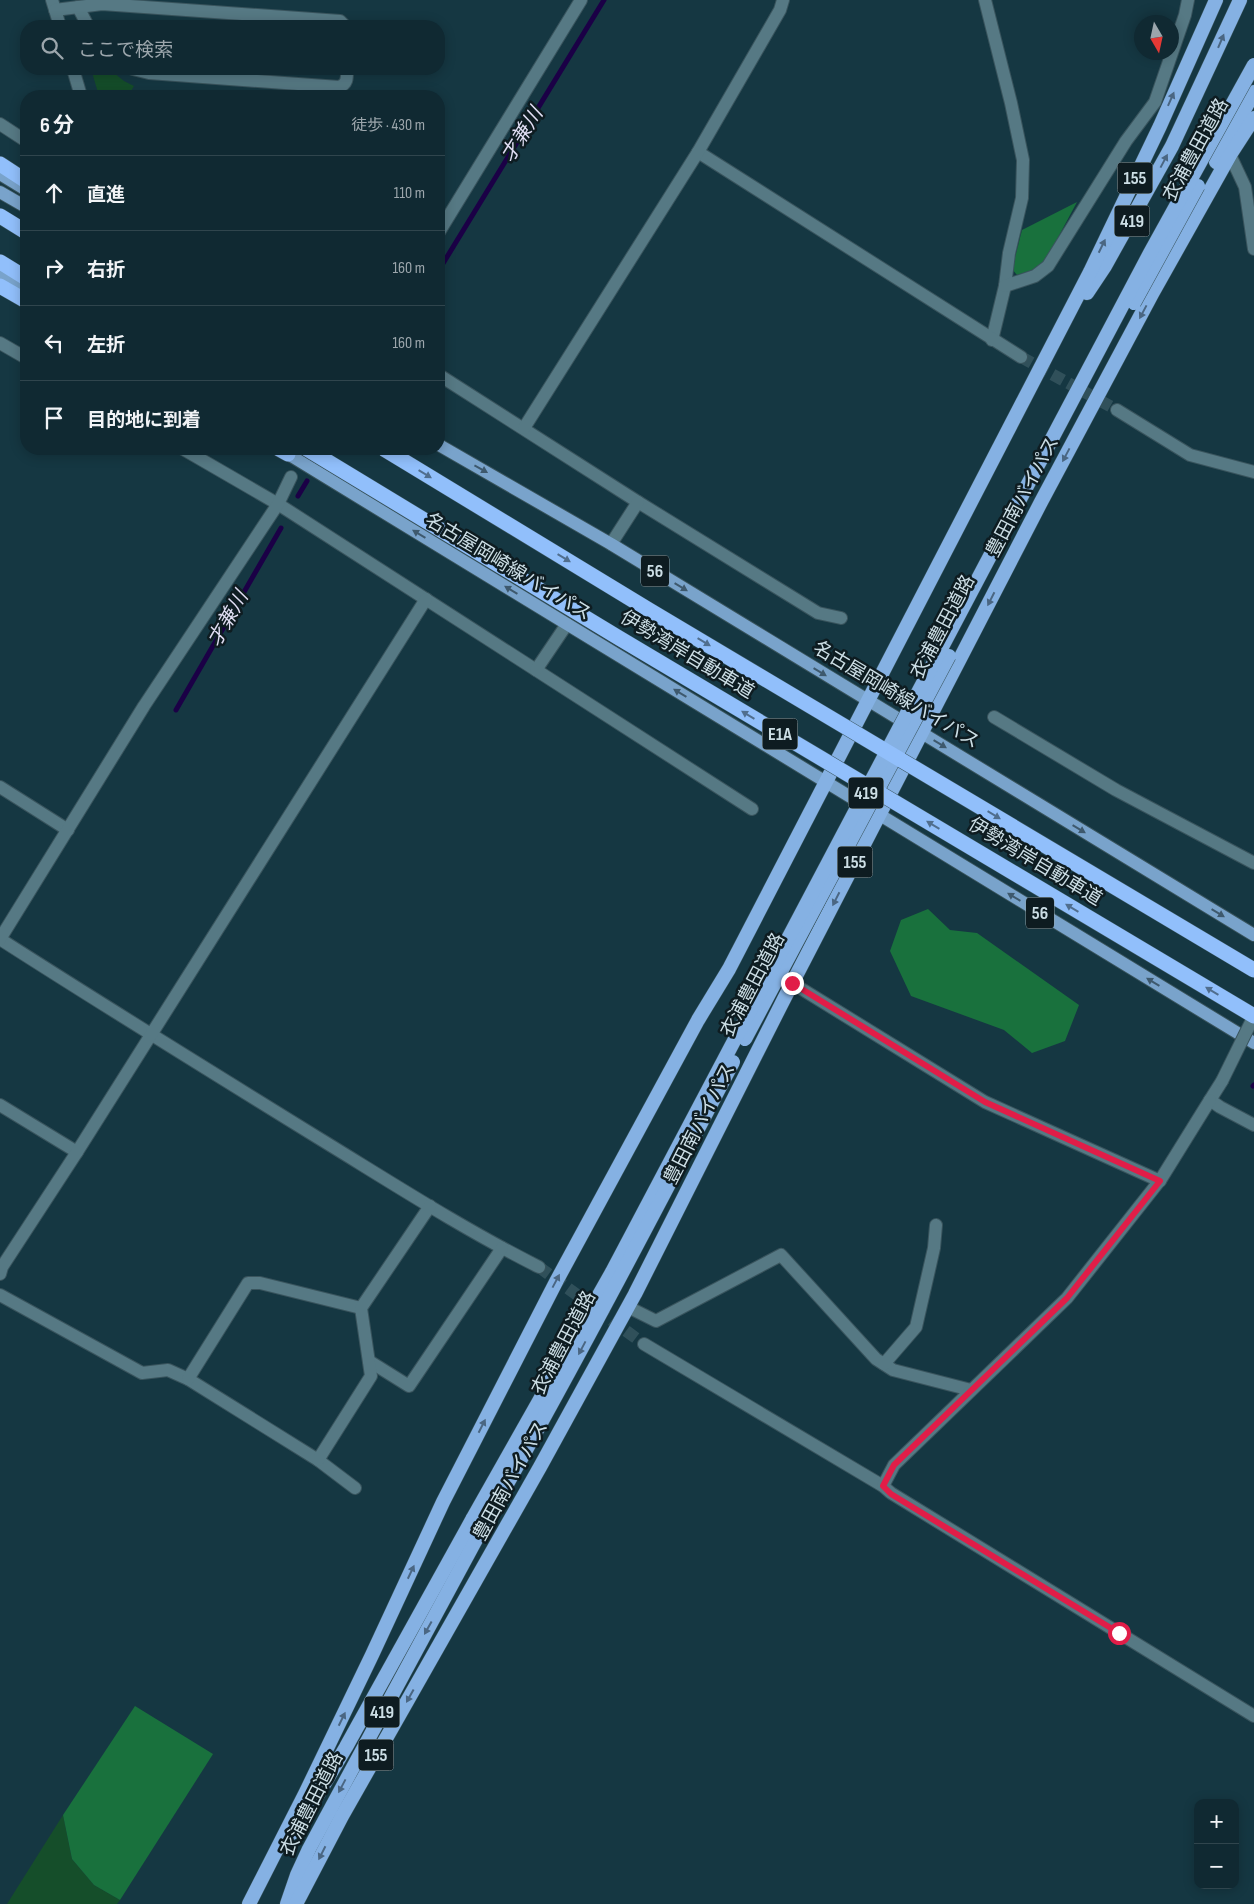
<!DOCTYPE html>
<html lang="ja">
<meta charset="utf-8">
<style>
body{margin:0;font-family:"Sofia Sans Condensed","Noto Sans JP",sans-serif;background:#1e353e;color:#f1f3f6}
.controls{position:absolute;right:15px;bottom:15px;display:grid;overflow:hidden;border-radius:10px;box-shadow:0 2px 12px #0003}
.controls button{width:45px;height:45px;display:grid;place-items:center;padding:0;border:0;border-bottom:1px solid #30454d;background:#102932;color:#f1f3f6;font:25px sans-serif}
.compass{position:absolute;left:1134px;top:15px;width:45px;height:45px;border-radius:50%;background:#102932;box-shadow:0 2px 12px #0003;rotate:171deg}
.stop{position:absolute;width:15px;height:15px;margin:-11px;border:4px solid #e11d48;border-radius:50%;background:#fff}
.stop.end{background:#e11d48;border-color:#fff;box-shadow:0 1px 5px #0008}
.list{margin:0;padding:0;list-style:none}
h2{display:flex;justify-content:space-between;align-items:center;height:65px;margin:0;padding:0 20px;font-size:21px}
h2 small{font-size:16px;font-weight:400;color:#9ca6ac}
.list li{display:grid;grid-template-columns:32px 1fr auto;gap:15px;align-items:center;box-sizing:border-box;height:75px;padding:0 20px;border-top:1px solid #30454d}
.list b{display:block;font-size:19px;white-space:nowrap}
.list em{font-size:16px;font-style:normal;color:#9ca6ac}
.icon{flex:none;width:28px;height:28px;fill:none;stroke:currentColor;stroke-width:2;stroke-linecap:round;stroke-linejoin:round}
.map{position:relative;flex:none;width:1254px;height:1904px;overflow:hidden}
.search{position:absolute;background:#102932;box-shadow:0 2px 12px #0003;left:20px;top:20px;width:425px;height:55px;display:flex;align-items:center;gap:12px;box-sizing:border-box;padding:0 18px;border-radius:20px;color:#9ca6ac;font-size:19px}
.panel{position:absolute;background:#102932;box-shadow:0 2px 12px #0003;left:20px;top:90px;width:425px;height:365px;border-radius:20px}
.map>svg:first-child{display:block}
.green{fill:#154e2a}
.forest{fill:#19713d}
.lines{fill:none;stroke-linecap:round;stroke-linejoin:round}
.stream{stroke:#1b0046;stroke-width:5}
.minor-tunnel{stroke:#30505a;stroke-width:12;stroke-dasharray:12 6;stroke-linecap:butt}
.minor-casing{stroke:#39545d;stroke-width:14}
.primary-casing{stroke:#39545d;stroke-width:14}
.trunk-casing{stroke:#39545d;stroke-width:15}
.motorway-casing{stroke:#39545d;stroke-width:16}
.minor{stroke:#567984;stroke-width:12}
.primary{stroke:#79a3cb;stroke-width:12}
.trunk{stroke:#85b1e3;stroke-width:14}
.motorway{stroke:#91bffb;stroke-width:15}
.minor-bridge-casing{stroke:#39545d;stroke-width:14;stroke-linecap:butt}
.trunk-bridge-casing{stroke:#39545d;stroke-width:15;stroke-linecap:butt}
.motorway-bridge-casing{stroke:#39545d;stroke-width:16;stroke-linecap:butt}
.minor-bridge{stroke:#567984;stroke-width:12}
.trunk-bridge{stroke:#85b1e3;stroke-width:14}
.motorway-bridge{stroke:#91bffb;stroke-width:15}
.oneway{fill:#4a6682}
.oneway2{fill:#3e596d}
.oneway3{fill:#506e8e}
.route{stroke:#e11d48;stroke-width:6}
.labels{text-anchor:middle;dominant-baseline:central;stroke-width:5;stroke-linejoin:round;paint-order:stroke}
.shield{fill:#0e1c21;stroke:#93a4aa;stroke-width:1}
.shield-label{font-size:18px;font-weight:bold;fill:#ccdee5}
.street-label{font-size:19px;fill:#ccdee5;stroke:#0e1c21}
.water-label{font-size:20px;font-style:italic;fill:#dfddf2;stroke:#0e1c21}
</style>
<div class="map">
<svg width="1254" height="1904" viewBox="0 0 1254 1904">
<rect width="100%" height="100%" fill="#153742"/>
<!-- green -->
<g class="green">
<path d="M91,69H109L124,81L134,86L128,96H99Z"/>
<path d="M63,1815L72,1859L94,1885L120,1900L117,1904H7Z"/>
</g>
<!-- forest -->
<g class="forest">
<path d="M1077,202L1046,260L1033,270L1017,275L1012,269L1022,230Z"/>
<path d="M928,909L950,930L977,933L1079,1005L1065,1041L1032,1053L1004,1030L911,996L890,951L901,920Z"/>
<path d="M135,1706L213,1754L120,1900L94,1885L72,1859L63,1815Z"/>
</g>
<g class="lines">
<!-- stream -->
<g class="stream">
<path d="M439,270L604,0"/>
<path d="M298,496L307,481"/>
<path d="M176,710L281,528"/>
<path d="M1253,1086L1254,1085"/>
</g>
<!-- minor-tunnel -->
<g class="minor-tunnel">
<path d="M1021,357L1117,410"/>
<path d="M539,1267L644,1344"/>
</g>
<defs>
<g id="minor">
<path d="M52,0L60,26"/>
<path d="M985,0L1011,103L1023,160L1022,198L1009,253L1005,286L992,340"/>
<path d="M78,7L88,26"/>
<path d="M55,10L102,4L340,21L345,26"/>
<path d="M73,69L81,96"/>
<path d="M133,69L149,73L339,87C348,84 347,77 347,69"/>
<path d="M0,124L26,141"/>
<path d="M698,152L1021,357"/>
<path d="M1230,155L1245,187L1254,249"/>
<path d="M439,232L581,0"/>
<path d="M1005,286L1035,276L1048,266L1126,141L1155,102L1185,15L1188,0"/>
<path d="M0,343L26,358"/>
<path d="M439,375L638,502L818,613L841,618"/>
<path d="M1117,410L1190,455L1254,472"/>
<path d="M524,428L698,152L780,10L783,0"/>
<path d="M183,449L278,504L752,809"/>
<path d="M611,544L638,502"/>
<path d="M536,670L567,624"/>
<path d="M994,717L1116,790L1254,863"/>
<path d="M0,787L68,830"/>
<path d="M0,939C106,1007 213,1073 320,1139C392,1183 463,1229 539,1267"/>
<path d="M0,939L144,706L278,504L291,477"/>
<path d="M792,983L985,1102L1160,1181"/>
<path d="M1222,1081L1210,1100L1220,1107L1254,1125"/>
<path d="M0,1105L77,1152"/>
<path d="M0,1274L2,1267L77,1152L426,599"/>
<path d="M0,1295L142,1373L168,1370L188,1379L318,1460L355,1488"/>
<path d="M628,1307L656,1321L781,1255L876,1359L893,1370L971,1390"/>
<path d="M644,1344L883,1486L891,1493L1254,1716"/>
<path d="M369,1361L409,1386L502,1248"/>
<path d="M884,1364L916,1327L934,1248L936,1225"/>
<path d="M188,1379L248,1283H260L361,1308"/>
<path d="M318,1460L371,1376L361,1308L430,1206"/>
<path d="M883,1486L894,1465L1067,1298L1161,1179L1210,1100"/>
</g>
<g id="primary">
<path d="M0,174L26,190"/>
<path d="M0,192L26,207"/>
<path d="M0,275L26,290"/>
<path d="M439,445L611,544L1254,935"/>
<path d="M282,449L288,454L1254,1043"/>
</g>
<g id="trunk">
<path d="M1216,162L1254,92"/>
<path d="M1087,293L1105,266L1172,146L1240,0"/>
<path d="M292,1833L313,1803L346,1747L473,1518"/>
<path d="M249,1904L305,1794L372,1655L443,1502L557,1280L698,1020L729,969L1090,272L1160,126L1216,0"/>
<path d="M287,1904L297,1875L309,1849L485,1523"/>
<path d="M296,1904L342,1816L540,1467L635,1294L784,999L1041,502L1152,294L1230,155L1254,118"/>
</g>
<g id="motorway">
<path d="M0,164L26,181"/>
<path d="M0,216L26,232"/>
<path d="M0,262L26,278"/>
<path d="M0,286L26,301"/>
<path d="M279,449L288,454"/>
</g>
</defs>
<!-- minor casing -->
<use href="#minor" class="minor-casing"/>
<!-- primary casing -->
<use href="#primary" class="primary-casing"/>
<!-- trunk casing -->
<use href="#trunk" class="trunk-casing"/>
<!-- motorway casing -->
<use href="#motorway" class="motorway-casing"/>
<!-- minor -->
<use href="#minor" class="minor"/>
<!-- primary -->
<use href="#primary" class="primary"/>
<!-- trunk -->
<use href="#trunk" class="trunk"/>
<!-- motorway -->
<use href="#motorway" class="motorway"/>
<defs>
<path id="minor-bridge" d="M1222,1081L1254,1016"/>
<g id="trunk-bridge">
<path d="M1134,303L1198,186"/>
<path d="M745,1039L949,656"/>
<path d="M473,1518L612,1272L1150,253L1254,65"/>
<path d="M485,1523C571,1372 652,1217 733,1062"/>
</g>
<g id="motorway-bridge">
<path d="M307,449L619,638L1254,1016"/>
<path d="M384,449L649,610L1254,970"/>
</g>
</defs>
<!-- minor-bridge casing -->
<use href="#minor-bridge" class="minor-bridge-casing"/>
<!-- trunk-bridge casing -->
<use href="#trunk-bridge" class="trunk-bridge-casing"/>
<!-- motorway-bridge casing -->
<use href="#motorway-bridge" class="motorway-bridge-casing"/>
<!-- minor-bridge -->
<use href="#minor-bridge" class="minor-bridge"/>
<!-- trunk-bridge -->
<use href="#trunk-bridge" class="trunk-bridge"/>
<!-- motorway-bridge -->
<use href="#motorway-bridge" class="motorway-bridge"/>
</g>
<!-- one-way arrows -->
<defs><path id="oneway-solid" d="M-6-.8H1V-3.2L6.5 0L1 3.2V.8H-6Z" transform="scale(1.25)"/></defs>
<g class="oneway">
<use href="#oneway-solid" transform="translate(1221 41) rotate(-67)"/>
<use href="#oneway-solid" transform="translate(1171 99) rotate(-66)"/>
<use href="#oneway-solid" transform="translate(1164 161) rotate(-62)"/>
<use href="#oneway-solid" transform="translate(1102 246) rotate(-64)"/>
<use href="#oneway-solid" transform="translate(1143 312) rotate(118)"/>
<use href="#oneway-solid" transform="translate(1066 455) rotate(118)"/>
<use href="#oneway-solid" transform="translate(991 599) rotate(117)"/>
<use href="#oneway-solid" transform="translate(836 899) rotate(117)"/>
<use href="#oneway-solid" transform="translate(556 1281) rotate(-62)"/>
<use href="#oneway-solid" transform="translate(582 1348) rotate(118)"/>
<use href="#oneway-solid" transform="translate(482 1426) rotate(-63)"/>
<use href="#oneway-solid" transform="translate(411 1572) rotate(-65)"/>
<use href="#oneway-solid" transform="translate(428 1628) rotate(119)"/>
<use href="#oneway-solid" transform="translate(410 1696) rotate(119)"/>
<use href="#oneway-solid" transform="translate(342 1719) rotate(-64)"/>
<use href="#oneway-solid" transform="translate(342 1786) rotate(118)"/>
<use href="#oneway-solid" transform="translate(322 1853) rotate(117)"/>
</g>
<g class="oneway2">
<use href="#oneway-solid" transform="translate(481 469) rotate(29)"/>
<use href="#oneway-solid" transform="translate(419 534) rotate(-149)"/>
<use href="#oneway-solid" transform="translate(681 587) rotate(31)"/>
<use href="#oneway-solid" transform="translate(511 590) rotate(-149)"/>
<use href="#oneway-solid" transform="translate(820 672) rotate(31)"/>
<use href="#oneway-solid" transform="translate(680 693) rotate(-149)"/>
<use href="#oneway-solid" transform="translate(940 744) rotate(31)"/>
<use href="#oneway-solid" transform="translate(1079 829) rotate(31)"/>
<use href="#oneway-solid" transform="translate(1014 897) rotate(-149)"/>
<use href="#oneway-solid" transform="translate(1218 913) rotate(31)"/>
<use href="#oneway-solid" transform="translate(1153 982) rotate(-149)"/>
</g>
<g class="oneway3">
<use href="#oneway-solid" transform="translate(425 474) rotate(31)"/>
<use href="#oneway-solid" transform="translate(564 558) rotate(31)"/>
<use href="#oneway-solid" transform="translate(704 642) rotate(31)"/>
<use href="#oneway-solid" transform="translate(748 715) rotate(-149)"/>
<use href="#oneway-solid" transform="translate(994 815) rotate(31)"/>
<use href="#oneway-solid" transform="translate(933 825) rotate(-149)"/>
<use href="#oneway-solid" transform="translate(1072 908) rotate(-149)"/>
<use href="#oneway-solid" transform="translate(1212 991) rotate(-149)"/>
</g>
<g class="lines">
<!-- route -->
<path class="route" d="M792,983L985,1102L1160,1181L1067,1298L894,1465L883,1486L891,1494L1119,1633"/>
</g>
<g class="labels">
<!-- shield labels -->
<g class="shield">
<rect x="1117.5" y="162.5" width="35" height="31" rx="4"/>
<rect x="1114.5" y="205.5" width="35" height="31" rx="4"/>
<rect x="641" y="555.5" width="28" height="31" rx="4"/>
<rect x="762.5" y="718.5" width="35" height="31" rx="4"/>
<rect x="848.5" y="777.5" width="35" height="31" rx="4"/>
<rect x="837.5" y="846.5" width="35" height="31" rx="4"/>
<rect x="1026" y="897.5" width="28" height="31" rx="4"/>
<rect x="364.5" y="1696.5" width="35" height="31" rx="4"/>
<rect x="358.5" y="1739.5" width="35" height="31" rx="4"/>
</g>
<g class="shield-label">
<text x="1135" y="178">155</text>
<text x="1132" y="221">419</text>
<text x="655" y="571">56</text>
<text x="780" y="734">E1A</text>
<text x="866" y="793">419</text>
<text x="855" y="862">155</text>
<text x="1040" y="913">56</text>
<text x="382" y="1712">419</text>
<text x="376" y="1755">155</text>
</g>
<!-- street labels -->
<g class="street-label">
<text transform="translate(1196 150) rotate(-61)">衣浦豊田道路</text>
<text transform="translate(1023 497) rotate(-62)">豊田南バイパス</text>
<text transform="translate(508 567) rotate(31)">名古屋岡崎線バイパス</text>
<text transform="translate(943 627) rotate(-62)">衣浦豊田道路</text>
<text transform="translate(687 655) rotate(31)">伊勢湾岸自動車道</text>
<text transform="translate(896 695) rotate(31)">名古屋岡崎線バイパス</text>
<text transform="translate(1035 862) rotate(31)">伊勢湾岸自動車道</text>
<text transform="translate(753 985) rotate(-62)">衣浦豊田道路</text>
<text transform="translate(700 1124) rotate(-63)">豊田南バイパス</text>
<text transform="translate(564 1343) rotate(-62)">衣浦豊田道路</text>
<text transform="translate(511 1481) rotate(-61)">豊田南バイパス</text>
<text transform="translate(312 1804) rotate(-63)">衣浦豊田道路</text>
</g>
<!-- water labels -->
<g class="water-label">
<text transform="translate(522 135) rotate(-58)">才兼川</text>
<text transform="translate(228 619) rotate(-60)">才兼川</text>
</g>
</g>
</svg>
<div class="controls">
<button>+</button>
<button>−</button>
</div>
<svg class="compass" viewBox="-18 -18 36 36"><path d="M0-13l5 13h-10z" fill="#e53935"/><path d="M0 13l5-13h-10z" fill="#9ca6ac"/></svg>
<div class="stop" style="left:1119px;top:1633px"></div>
<div class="stop end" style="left:792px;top:983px"></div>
<div class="search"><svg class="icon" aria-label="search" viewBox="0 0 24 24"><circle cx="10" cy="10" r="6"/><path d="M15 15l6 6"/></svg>ここで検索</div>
<section class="panel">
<h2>6 分<small>徒歩 · 430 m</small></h2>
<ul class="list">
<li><svg class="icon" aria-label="ahead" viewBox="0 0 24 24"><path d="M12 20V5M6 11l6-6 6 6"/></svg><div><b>直進</b></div><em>110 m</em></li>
<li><svg class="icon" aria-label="right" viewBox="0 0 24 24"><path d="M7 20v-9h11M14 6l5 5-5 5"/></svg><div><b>右折</b></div><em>160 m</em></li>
<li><svg class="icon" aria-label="left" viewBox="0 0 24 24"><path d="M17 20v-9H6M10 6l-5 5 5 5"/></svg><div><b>左折</b></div><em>160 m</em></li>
<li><svg class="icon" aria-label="arrive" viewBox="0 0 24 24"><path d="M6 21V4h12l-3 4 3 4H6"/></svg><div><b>目的地に到着</b></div></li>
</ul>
</section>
</div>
